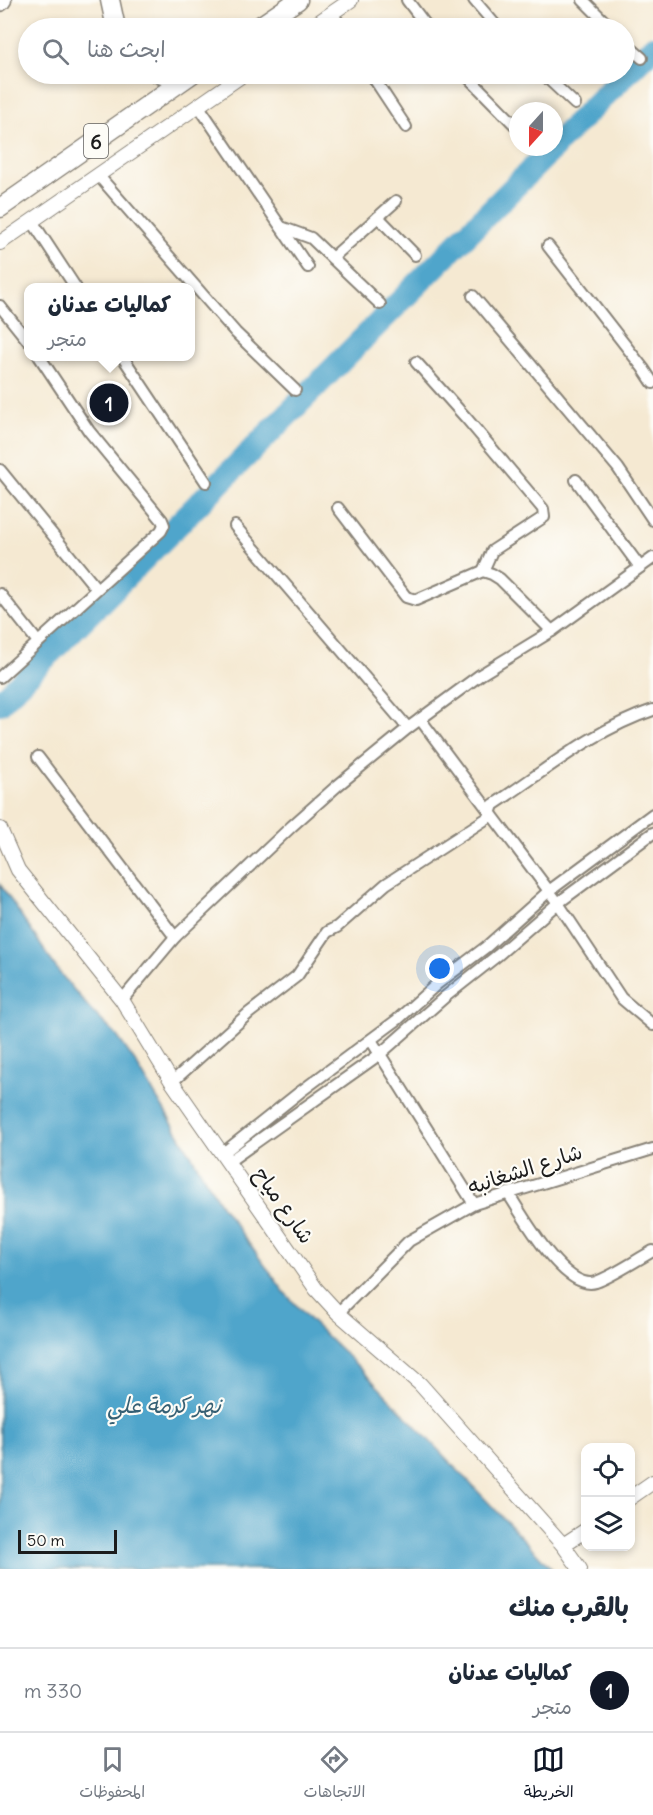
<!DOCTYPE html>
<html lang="ar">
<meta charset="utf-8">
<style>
body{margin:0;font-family:Delius,"Playpen Sans Arabic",sans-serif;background:#f2f2f3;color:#1f2937;direction:rtl}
.controls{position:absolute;right:18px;bottom:18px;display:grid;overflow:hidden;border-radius:12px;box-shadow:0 3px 9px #0003}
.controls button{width:54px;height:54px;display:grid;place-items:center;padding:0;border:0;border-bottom:2px solid #e0e1e3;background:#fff;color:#1f2937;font:30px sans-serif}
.compass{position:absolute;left:509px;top:102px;width:54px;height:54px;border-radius:50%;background:#fff;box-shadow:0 3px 9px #0003;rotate:201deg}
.scale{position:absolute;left:18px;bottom:15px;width:99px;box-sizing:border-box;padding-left:6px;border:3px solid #1c1c1c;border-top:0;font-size:16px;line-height:21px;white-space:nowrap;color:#1c1c1c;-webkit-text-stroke:4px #fdfcf7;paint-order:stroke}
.you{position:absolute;left:440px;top:969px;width:21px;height:21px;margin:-15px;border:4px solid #fff;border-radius:50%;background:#1a73e8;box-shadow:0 0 0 9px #1a73e833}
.badge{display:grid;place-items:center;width:39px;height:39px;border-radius:50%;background:#111827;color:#fff;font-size:20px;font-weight:700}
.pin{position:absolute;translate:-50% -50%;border:3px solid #fff;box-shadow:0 2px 6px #0006}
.popup{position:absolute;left:24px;top:283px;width:171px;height:78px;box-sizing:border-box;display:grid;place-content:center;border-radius:12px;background:#fff;filter:drop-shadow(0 2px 4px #0005);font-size:20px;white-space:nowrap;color:#747a83}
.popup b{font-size:22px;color:#1f2937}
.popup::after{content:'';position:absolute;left:50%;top:100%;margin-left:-12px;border:12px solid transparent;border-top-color:#fff}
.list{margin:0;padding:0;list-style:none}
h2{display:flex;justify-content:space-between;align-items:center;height:78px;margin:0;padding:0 24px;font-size:26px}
h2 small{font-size:20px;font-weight:400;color:#747a83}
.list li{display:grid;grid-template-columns:39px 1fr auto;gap:18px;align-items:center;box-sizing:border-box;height:84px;padding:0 24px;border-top:2px solid #e0e1e3}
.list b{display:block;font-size:22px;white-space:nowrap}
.list p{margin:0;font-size:20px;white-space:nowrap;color:#747a83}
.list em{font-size:20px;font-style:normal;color:#747a83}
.icon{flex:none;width:33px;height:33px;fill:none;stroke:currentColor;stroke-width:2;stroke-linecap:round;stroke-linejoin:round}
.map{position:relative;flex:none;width:653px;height:1569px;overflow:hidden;direction:ltr}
.search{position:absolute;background:#fff;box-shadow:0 3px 9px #0003;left:18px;right:18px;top:18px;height:66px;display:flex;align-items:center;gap:15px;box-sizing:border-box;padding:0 21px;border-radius:33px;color:#747a83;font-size:22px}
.sheet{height:162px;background:#fff}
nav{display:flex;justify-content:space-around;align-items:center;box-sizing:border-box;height:84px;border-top:2px solid #e0e1e3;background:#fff;font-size:16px;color:#747a83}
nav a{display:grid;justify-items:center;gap:3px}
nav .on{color:#111827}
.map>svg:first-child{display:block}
.water{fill:#4fa5cb;stroke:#366074;stroke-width:1.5}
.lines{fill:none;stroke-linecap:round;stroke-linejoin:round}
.river{stroke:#4fa5cb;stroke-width:24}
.minor-casing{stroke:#888277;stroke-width:14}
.tertiary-casing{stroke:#888277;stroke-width:16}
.trunk-casing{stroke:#888277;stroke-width:21}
.minor{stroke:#fff;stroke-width:10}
.tertiary{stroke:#fff;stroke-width:14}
.trunk{stroke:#fff;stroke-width:18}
.labels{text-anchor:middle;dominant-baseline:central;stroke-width:4.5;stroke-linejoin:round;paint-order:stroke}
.shield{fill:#fdfcf7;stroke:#605f5e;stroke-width:1.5}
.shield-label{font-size:20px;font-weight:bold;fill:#1c1c1c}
.street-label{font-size:21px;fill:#1c1c1c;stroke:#fdfcf7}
.water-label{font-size:22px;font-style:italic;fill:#366074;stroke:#fdfcf7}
</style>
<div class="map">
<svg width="653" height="1569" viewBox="0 0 653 1569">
<rect width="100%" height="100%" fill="#fdfcf7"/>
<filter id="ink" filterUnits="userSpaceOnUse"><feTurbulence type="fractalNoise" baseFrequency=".0167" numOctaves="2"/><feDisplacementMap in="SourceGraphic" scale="12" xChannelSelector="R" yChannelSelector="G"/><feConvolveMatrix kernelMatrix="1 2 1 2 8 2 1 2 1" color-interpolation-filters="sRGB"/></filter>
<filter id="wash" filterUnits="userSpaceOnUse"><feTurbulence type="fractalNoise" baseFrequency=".008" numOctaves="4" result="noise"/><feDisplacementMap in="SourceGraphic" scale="24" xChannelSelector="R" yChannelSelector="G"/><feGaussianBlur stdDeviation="1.35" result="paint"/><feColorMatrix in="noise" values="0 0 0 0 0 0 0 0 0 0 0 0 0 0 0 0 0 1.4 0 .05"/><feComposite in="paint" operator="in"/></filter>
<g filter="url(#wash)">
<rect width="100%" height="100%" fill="#f5e9d2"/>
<!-- water -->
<path class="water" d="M0,884L59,972L91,1010L117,1036L136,1063L221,1205L285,1293L309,1319L364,1372L552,1569H0Z"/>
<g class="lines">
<!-- river -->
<g class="river">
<path d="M554,146L653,47"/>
<path d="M0,703L554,147"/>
</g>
</g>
</g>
<g filter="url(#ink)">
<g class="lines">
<defs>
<g id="minor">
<path d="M407,0L428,28"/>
<path d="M474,0L498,28"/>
<path d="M583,0L611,28"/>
<path d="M332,13L342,28"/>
<path d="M624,42L642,58"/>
<path d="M371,74L406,127"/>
<path d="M465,74L518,128"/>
<path d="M543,74L575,104"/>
<path d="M198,105L308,267"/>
<path d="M536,147L539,150"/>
<path d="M98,175L236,333L295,390"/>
<path d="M378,217L415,255"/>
<path d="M32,221L76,288"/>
<path d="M281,227L311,238L380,304"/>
<path d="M548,246L643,368L653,383"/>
<path d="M332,258L396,201"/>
<path d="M473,296L618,468L653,520"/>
<path d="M0,306L28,341"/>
<path d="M122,356L206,482"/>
<path d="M416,362L467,419L543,509L544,517L492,551L483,571"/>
<path d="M0,470L96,588"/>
<path d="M576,480L640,567"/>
<path d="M338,508L406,597L416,600L483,571L492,574L500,579L552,631"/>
<path d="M235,526L408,728"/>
<path d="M0,594L38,642"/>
<path d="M0,677L161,531L164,525L162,520L89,431L39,356"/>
<path d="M38,757L175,937"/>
<path d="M653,833L558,903L621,998L653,1025"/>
<path d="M122,1000L175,937L292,826L337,786L408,728L480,675L552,631L653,558"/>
<path d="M371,1040L474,1204"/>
<path d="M172,1082L249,1013L297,976L327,932L337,927L386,884L489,817L493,805C545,771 593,730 653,710"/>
<path d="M222,1154L300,1092L397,1020L437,984L486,947L549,891L653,814"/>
<path d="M228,1162L380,1054L446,996L498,955L558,903L420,719"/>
<path d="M508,1193C522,1215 565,1292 596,1282C613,1276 636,1260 653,1251"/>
<path d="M338,1313L409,1241L474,1204L653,1149"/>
</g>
<g id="tertiary">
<path d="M310,28L351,0"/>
<path d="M0,243L244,74"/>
<path d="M0,829L18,870L122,1000L172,1082L316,1289L338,1313L420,1384L563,1545L580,1569"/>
<path d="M630,1498L653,1482"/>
<path d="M563,1545L586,1530"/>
</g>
<g id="trunk">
<path d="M110,0L116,28"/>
<path d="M0,2L2,0"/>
<path d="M257,28L298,0"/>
<path d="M159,74L181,81"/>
<path d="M0,208L192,74"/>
</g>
</defs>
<!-- minor casing -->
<use href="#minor" class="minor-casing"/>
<!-- tertiary casing -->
<use href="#tertiary" class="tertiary-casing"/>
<!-- trunk casing -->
<use href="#trunk" class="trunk-casing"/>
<!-- minor -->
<use href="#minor" class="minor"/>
<!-- tertiary -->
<use href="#tertiary" class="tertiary"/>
<!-- trunk -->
<use href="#trunk" class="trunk"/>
</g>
</g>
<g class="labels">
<!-- shield labels -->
<rect class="shield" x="84" y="124" width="24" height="34" rx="4.5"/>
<g class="shield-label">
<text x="96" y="141">6</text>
</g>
<!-- street labels -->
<g class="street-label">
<text transform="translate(525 1169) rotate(-18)">شارع الشغانبه</text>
<text transform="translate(284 1205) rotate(55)">شارع مياح</text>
</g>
<!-- water labels -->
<g class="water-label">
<text x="164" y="1405">نهر كرمة علي</text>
</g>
</g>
</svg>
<div class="controls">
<button><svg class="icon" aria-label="locate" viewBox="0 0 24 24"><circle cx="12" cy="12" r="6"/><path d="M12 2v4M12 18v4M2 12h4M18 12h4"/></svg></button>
<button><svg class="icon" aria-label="layers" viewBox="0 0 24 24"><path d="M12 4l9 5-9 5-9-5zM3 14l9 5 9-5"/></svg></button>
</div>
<svg class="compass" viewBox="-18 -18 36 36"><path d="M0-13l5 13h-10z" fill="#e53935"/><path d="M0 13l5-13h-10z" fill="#747a83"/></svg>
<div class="scale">50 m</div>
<div class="you"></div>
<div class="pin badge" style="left:109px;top:403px">1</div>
<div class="popup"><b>كماليات عدنان</b>متجر</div>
<div class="search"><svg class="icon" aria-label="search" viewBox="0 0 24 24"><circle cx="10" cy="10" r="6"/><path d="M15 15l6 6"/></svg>ابحث هنا</div>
</div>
<section class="sheet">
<h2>بالقرب منك<small></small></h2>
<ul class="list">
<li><span class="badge">1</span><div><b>كماليات عدنان</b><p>متجر</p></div><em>330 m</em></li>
</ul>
</section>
<nav>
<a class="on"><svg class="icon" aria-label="map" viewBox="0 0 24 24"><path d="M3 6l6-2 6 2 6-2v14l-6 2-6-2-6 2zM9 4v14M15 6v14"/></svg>الخريطة</a>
<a><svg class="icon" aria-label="directions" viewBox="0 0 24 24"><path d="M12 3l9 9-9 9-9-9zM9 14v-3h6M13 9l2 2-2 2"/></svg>الاتجاهات</a>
<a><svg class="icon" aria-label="saved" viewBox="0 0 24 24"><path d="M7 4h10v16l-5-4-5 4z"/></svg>المحفوظات</a>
</nav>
